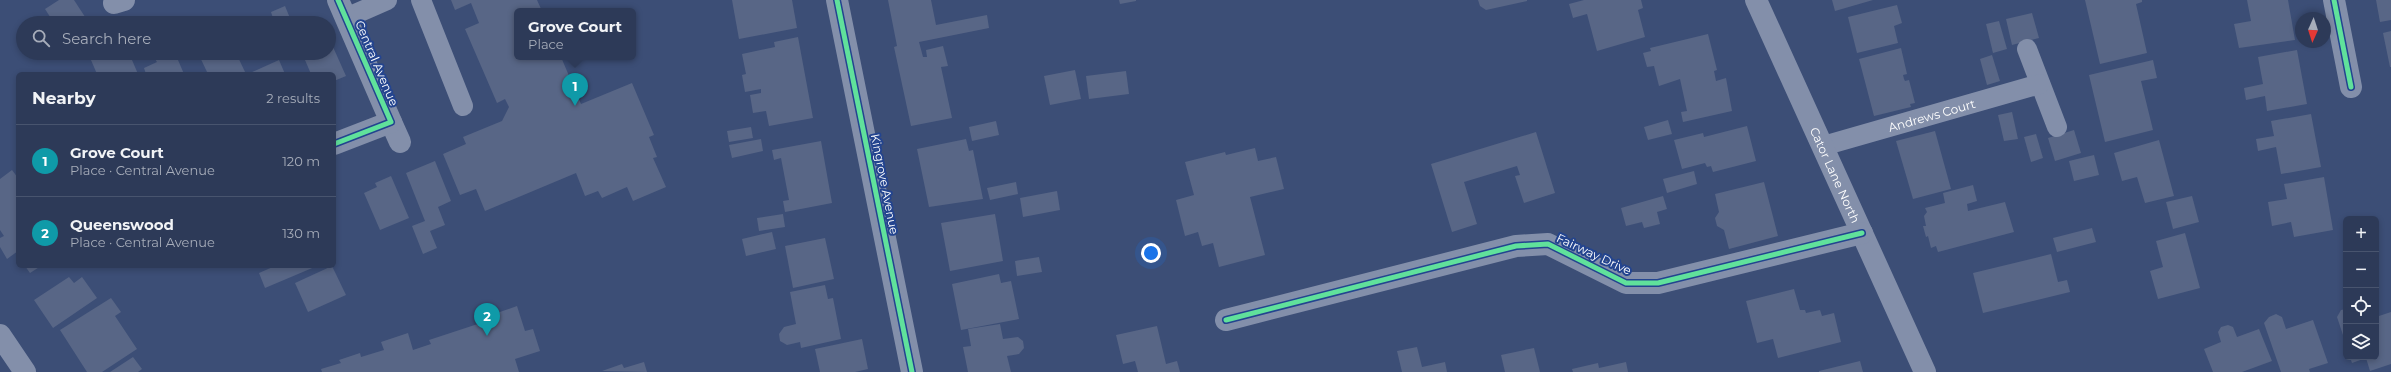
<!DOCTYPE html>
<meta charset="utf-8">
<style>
body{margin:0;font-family:Montserrat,sans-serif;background:#394561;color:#f1f3f6}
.controls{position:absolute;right:12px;bottom:12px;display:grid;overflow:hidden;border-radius:6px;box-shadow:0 2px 6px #0003}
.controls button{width:36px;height:36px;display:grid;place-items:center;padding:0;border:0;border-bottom:1px solid #48546e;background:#2d3a58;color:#f1f3f6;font:20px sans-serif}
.compass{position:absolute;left:2295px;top:12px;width:36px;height:36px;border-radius:50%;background:#2d3a58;box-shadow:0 2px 6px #0003;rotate:183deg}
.you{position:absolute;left:1151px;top:253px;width:14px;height:14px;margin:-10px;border:3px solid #fff;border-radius:50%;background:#1a73e8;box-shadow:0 0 0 6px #1a73e833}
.badge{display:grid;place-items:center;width:26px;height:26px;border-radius:50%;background:#e797bd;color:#fff;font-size:13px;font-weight:700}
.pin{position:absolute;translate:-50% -33px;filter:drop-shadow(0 1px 2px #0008)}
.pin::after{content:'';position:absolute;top:21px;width:14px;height:12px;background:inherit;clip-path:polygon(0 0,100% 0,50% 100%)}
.popup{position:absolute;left:514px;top:8px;width:122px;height:52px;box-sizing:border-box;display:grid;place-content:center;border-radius:6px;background:#2d3a58;filter:drop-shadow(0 1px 3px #0005);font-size:13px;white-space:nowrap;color:#a7adba}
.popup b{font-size:15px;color:#f1f3f6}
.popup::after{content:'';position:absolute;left:50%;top:100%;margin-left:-8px;border:8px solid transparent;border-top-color:#2d3a58}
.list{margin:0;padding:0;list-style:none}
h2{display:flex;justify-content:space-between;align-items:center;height:52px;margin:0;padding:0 16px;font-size:17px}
h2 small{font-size:13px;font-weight:400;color:#a7adba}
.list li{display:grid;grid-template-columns:26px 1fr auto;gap:12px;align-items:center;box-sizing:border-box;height:72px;padding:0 16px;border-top:1px solid #48546e}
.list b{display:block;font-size:15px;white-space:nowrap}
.list p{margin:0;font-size:13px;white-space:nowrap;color:#a7adba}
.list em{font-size:13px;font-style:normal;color:#a7adba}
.icon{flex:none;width:22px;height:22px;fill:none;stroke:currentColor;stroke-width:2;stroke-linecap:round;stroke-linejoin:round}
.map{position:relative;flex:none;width:2391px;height:372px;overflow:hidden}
.search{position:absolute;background:#2d3a58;box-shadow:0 2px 6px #0003;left:16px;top:16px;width:320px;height:44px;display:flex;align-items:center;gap:10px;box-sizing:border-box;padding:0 14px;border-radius:22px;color:#a7adba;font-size:15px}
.panel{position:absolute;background:#2d3a58;box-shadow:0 2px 6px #0003;left:16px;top:72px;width:320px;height:196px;border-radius:6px}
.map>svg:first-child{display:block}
.building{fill:#586686}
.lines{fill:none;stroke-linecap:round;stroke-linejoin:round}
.service{stroke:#838faa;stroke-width:20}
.minor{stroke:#838faa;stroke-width:22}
.cycleway-casing{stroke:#23448f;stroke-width:8}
.cycleway{stroke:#60e19b;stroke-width:5}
.labels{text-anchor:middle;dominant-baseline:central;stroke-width:4;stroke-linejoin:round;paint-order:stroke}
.street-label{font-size:12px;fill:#fff;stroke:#23448f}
</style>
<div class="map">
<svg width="2391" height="372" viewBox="0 0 2391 372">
<rect width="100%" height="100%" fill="#3c4e76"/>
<!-- building -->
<g class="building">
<path d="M59,0H74L89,23H54L45,9Z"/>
<path d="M451,0H537L542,11H517V57H561L581,104L632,83L654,135L649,137L657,157L653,158L666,187L633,201L627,187L602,198L598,191L585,196L576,173L485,211L476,189L460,195L443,154L466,144L463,137L502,121L509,107L505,99L497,103L465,29L479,23L471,3L455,10Z"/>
<path d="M732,0H792L797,28L739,39Z"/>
<path d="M888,0H931L936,25L987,15L989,28L919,42L923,57H927L926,50L943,46L948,66L941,67L952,118L911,126L894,47L897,46Z"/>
<path d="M1119,0H1136V1L1120,4Z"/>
<path d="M1478,0H1527V1L1486,10L1480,6Z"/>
<path d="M1584,0H1641L1643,8L1638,10L1645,37L1597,51L1587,14L1573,18L1569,4Z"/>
<path d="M1832,0H1873L1835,11Z"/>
<path d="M2085,0H2142V2L2136,4L2147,53L2100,64Z"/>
<path d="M2247,0H2288L2295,40L2239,48L2234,24L2251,21Z"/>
<path d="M2376,0H2391V20L2380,22Z"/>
<path d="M1897,5L1902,23L1894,26L1898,43L1857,53L1848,17Z"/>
<path d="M285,6L292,23H261L273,18L271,12Z"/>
<path d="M2032,13L2039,38L2012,45L2006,19Z"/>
<path d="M1999,21L2007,49L1993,53L1986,24Z"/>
<path d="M2391,31V67H2390L2383,33Z"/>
<path d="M1708,34L1717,70L1714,71L1716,81L1726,78L1732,111L1683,122L1681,112L1687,111L1680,79L1659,86L1654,66L1647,67L1643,53L1651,51L1650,48Z"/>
<path d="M798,37L813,118L769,126L766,111L753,113L750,95L761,93V89L745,92L742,75L746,74L742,54L775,47L774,42Z"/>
<path d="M329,38L346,76L334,81V74H311L302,53H329Z"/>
<path d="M1901,48L1907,74L1903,75L1904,79L1905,81L1909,80L1915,103L1910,104L1911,107L1874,116L1859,59Z"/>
<path d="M2297,50L2307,104L2267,111L2265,96L2246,100L2244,88L2263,84L2258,57Z"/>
<path d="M88,53H129L138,74H97Z"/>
<path d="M170,53H175L184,74H146L144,68L157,62L155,59Z"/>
<path d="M198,53H236L246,74H208Z"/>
<path d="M1992,55L2000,81L1987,85L1980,59Z"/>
<path d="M279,60L285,74H250V73Z"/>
<path d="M2153,60L2157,78L2141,81L2153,130L2105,142L2089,75Z"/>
<path d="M1075,70L1081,99L1050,105L1044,76Z"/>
<path d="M1126,71L1129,94L1089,99L1086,76Z"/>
<path d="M2012,112L2018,139L2004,141L1998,115Z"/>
<path d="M2311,114L2321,167L2281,174L2276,147L2258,151L2256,139L2274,136L2271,121Z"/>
<path d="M1668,120L1672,134L1648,140L1644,127Z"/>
<path d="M996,121L999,135L972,141L969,127Z"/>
<path d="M1747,126L1756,161L1713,172L1711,166L1707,167L1705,163L1682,169L1674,140L1703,133L1704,137Z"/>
<path d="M751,127L753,138L729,142L727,131Z"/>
<path d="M2074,130L2081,153L2055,161L2048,138Z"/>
<path d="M1935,131L1951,189L1913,199L1896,141Z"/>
<path d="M1536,132L1555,193L1524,203L1515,176L1520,175L1517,166L1464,182L1477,224L1452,232L1431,164Z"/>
<path d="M2036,134L2043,158L2031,162L2024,137Z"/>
<path d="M761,139L763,151L732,158L729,145Z"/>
<path d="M966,139L969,151L973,150L983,199L929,207L917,149Z"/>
<path d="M2159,140L2174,196L2145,203L2137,177L2122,181L2114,153Z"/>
<path d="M821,141L832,203L785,212L783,201L789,200L781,158L774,160L772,150Z"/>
<path d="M1255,148L1258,161L1276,157L1284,189L1250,197L1265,255L1219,267L1213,243L1202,246L1198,232L1185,236L1176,200L1194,195L1185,162L1225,152L1226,155Z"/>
<path d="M2094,155L2099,175L2074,181L2069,161Z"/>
<path d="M435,161L451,201L438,207L445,225L430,231L437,248L423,254L412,226L425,221L406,173Z"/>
<path d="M12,170L18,178V251L7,259L0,247V238L4,236L0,230V179Z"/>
<path d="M1694,171L1697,184L1667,193L1663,179Z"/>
<path d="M391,176L409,218L380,230L364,193L377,187L375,183Z"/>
<path d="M2324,177L2333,230L2294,237L2291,222L2272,226L2268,202L2287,199L2284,184Z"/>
<path d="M1016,182L1018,194L990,200L987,188Z"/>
<path d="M1764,182L1778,236L1729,249L1724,230L1717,226L1715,218L1719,212L1715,194Z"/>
<path d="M1973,185L1977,201L1967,204L1968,211L2005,202L2014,232L1938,252L1936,246L1931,248L1928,236L1926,237L1923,226H1926L1924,216L1927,212L1925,208L1945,203L1943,193Z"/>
<path d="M1057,191L1060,210L1023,217L1020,198Z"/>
<path d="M1663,196L1667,209L1657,212L1660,224L1644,228L1642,222L1626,226L1621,208Z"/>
<path d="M2192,196L2199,222L2173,229L2166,202Z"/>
<path d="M783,214L785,227L759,231L757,218Z"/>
<path d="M995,214L1003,261L950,271L941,223Z"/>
<path d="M2092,228L2096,242L2057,252L2053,238Z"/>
<path d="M772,232L776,249L746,256L742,239Z"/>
<path d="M2185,233L2200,288L2158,299L2150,271L2163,267L2156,241Z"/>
<path d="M825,238L834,279L793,288L785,246Z"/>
<path d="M2051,254L2058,282L2067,280L2070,292L1983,313L1973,273Z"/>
<path d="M1039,257L1042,272L1017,276L1015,261Z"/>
<path d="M25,266H41L30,273Z"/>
<path d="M275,266H317L265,288L259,273Z"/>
<path d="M332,266L346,295L308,312L295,283Z"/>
<path d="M999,274L1001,283L1011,281L1019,319L961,330L952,284Z"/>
<path d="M69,277L74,283L82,277L97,298L53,328L34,300Z"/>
<path d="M825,285L828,299L833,298L841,339L801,348L800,342L787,345L780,341L779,334L784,327L796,324L790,292Z"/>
<path d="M1794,289L1800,310H1805L1806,313L1820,310L1822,316L1834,313L1841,342L1778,358L1773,339L1757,343L1746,301Z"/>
<path d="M111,298L121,312L115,316L137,349L102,372H87L60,330Z"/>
<path d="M517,306L525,331L533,329L540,351L515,359L519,372H322L321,369L341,363L339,360L360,353L361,357L384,350L381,342L408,333L413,350L431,344L429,340L496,318L494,314Z"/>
<path d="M2346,309V344L2337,317L2341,310Z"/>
<path d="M2391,312V364L2370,371L2366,358L2352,363L2350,357H2376V317Z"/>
<path d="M2276,314L2282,317L2286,329L2313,320L2328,363L2309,369L2310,372H2281L2264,323L2269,317Z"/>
<path d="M1000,324L1003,339L1018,337L1023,341L1024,348L1019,354L1007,356L1011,372H968L963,347L971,346L968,329Z"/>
<path d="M2228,325L2233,327L2237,337L2259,329L2272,361L2242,372H2213L2204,349L2221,342L2218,332L2221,327Z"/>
<path d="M1157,326L1166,364L1177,361L1180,372H1138L1135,361L1123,364L1116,335Z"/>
<path d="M862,339L868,369L855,372H820L815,349Z"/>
<path d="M1417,347L1422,367L1445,362L1447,372H1402L1397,351Z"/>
<path d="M1534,348L1540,372H1505L1501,355Z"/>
<path d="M133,357L142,369L138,372H110Z"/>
<path d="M1860,361L1863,372H1819V371Z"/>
<path d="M644,362L647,372L602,371L622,364L624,368Z"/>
<path d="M1626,362L1628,372H1573L1572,369L1598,363L1599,368Z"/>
</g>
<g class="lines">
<!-- service -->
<g class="service">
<path d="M421,0L463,106"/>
<path d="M346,18L387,0"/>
<path d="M2027,49L2057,127"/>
<path id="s1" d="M1823,146L2040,84"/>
</g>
<!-- minor -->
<g class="minor">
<path d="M837,0L912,372"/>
<path id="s2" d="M1756,0L1925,372"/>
<path d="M2334,0L2351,87"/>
<path d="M114,3L124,0"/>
<path d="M391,122L400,142"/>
<path d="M334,144L391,122L338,0"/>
<path d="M1226,320L1516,246L1548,244L1626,283H1658L1862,233"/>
<path d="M0,335L25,372"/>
</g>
<defs>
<g id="cycleway">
<path d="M837,0L912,372"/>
<path d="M2334,0L2351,87"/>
<path d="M334,144L391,122L338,0"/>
<path d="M1226,320L1516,246L1548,244L1626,283H1658L1862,233"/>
</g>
</defs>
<!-- cycleway casing -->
<use href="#cycleway" class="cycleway-casing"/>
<!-- cycleway -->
<use href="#cycleway" class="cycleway"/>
</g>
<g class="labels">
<!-- street labels -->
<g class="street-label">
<text transform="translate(377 63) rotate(67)">Central Avenue</text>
<text stroke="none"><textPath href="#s1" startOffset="113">Andrews Court</textPath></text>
<text stroke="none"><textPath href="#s2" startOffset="192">Cator Lane North</textPath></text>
<text transform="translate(885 184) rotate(79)">Kingrove Avenue</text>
<text transform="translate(1594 254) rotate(25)">Fairway Drive</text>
</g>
</g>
</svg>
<div class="controls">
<button>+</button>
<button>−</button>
<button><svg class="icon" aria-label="locate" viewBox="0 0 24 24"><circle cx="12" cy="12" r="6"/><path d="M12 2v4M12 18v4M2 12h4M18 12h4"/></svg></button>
<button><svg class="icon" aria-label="layers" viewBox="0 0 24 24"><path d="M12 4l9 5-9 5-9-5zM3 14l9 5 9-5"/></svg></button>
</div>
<svg class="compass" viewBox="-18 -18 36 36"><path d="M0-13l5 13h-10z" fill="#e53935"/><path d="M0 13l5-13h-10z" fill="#a7adba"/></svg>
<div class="you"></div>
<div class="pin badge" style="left:575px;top:106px;background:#0f9aa8">1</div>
<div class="popup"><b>Grove Court</b>Place</div>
<div class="pin badge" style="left:487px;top:336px;background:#0f9aa8">2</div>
<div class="search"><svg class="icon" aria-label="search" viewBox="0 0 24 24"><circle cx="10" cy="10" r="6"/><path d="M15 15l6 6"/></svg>Search here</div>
<section class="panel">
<h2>Nearby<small>2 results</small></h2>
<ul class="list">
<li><span class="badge" style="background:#0f9aa8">1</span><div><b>Grove Court</b><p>Place · Central Avenue</p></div><em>120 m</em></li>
<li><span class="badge" style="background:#0f9aa8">2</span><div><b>Queenswood</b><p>Place · Central Avenue</p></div><em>130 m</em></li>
</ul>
</section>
</div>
